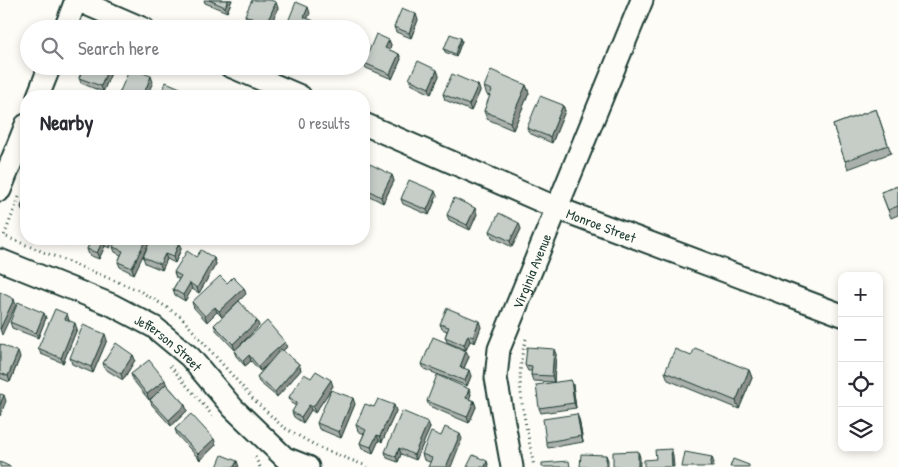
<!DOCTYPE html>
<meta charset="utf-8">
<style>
body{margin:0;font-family:"Patrick Hand",sans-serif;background:#f2f2f3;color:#2b2b33}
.controls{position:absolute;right:15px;bottom:15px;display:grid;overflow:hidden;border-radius:10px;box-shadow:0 2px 8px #0003}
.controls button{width:45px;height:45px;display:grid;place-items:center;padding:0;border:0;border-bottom:1px solid #e1e1e2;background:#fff;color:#2b2b33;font:25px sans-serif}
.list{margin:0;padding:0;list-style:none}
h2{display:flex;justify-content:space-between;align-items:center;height:65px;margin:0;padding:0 20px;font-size:21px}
h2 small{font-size:16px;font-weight:400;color:#7c7c81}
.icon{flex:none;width:28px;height:28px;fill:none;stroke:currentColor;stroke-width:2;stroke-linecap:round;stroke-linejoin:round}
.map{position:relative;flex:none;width:898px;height:467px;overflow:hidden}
.search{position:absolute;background:#fff;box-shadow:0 2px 8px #0003;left:20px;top:20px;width:350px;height:55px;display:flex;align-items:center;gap:12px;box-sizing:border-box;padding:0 18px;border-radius:28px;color:#7c7c81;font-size:19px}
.panel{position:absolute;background:#fff;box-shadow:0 2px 8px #0003;left:20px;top:90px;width:350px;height:155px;border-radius:20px}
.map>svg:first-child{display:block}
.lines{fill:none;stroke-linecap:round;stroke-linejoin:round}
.minor-casing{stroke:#1f3d34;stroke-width:25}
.path{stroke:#1f3d34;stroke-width:3;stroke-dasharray:1 4;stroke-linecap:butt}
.minor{stroke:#fdfcf7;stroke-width:21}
.wall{fill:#aab0ab;stroke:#1f3d34}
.shaded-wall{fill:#8b908b;stroke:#1f3d34}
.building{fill:#c6cdc7;stroke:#1f3d34}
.labels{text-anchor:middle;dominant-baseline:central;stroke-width:4;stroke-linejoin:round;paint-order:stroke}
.street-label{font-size:14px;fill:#1f3d34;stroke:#fdfcf7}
</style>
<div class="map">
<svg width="898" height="467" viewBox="0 0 898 467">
<rect width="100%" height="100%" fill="#fdfcf7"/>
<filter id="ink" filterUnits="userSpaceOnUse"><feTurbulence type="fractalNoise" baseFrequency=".02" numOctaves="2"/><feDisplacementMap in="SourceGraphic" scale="10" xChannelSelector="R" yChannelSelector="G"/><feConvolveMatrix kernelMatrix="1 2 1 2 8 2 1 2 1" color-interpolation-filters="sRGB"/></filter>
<g filter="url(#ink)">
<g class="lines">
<defs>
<g id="minor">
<path d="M77,0L144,29"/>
<path d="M65,29L76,0"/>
<path d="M230,66L300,96"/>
<path d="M38,96L50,66"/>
<path id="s1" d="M364,124L557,208L842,315"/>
<path d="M0,190L26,125"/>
<path id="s2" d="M0,260L112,305L154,327L190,357L233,408L285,458L308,467"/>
<path id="s3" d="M512,467L496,378L499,349L642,0"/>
</g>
</defs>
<!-- minor casing -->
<use href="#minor" class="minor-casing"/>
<!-- path -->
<g class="path">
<path d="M19,197L4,236L138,290L160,303L180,316L253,399L283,427L320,448L369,467"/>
<path d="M526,339C512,382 527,424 534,467"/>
<path d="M170,366L213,416"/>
<path d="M255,457L260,467"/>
</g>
<!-- minor -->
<use href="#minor" class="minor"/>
</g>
<!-- wall -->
<g class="wall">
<path d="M204,0H232L227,12L205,3Z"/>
<path d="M278,8L269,29H264L247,21L245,15Z"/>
<path d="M418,20L411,38L396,32L394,27Z"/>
<path d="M389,40L391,45L389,50L399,54L401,59L392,79L366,68L364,63Z"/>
<path d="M462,41L456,57L445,52L444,49Z"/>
<path d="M84,66H114L103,92L81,83L79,78Z"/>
<path d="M437,70L439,76L431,94L411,84L409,79Z"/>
<path d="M478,85L480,91L471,111L445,100L443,94Z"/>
<path d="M526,85L529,93L513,130L487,119L484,111L490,96L487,95L484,87Z"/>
<path d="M563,105L565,111L552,143L529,133L527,128Z"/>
<path d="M876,109L891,153L848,169L833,125Z"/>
<path d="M392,175L394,181L383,203L364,193V177Z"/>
<path d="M898,186V215L891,218L881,192Z"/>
<path d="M26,194V214L23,212L21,207Z"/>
<path d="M437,196L429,215L403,204L401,199Z"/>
<path d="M477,214L470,230L449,220L447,215Z"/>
<path d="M521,229L512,247L492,237L490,231Z"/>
<path d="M50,239H68L65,245Z"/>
<path d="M84,239H114L110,248L105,246L99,259L89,255L87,249L90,243L85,241Z"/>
<path d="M117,239H169L179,243L181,249L175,263L167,259L162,270L145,263L143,257L150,239L134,274L120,267L118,262L121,255L115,252L113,247Z"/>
<path d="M196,257L214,258L216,264L199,293L192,289L185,301L175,295L173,289L179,279L176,278L174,272Z"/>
<path d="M227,283L246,294L222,317L217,312L207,322L194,308L192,302Z"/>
<path d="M46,318L38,338L12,328L10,322Z"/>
<path d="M69,320L77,329L63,363L41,354L38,348Z"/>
<path d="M257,321L259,326L235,350L216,330L214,325Z"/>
<path d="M440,324L481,327L475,343L470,341L466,350L447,342L445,337L447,331L442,329Z"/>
<path d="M107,340L93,373L72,364L70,358Z"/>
<path d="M285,342L287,347L283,351L299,364L301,370L277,397L259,382L257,377L265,367L260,371L251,361L245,366L236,356L234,351Z"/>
<path d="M0,344L20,357L10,382L0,378Z"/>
<path d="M466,351L469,357L464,368L471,376L467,386L424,369L422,364Z"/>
<path d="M556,354L554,382L533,381L531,375L532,371H528L525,365Z"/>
<path d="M133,355L135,360L123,380L105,369L103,363Z"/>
<path d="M691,356L749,370L752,378L739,409L668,380L665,372Z"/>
<path d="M131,374L166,384L185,405L187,411L171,426L152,405L150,400L155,395L149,400L133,380Z"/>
<path d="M311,378L333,386L315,413L311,410L303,423L294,417L292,412L296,406L291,403L289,397Z"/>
<path d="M571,380L573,385L576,408L541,413L539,408Z"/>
<path d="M471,394L469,399L474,401L476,407L469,423L429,406L427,401Z"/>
<path d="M355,404L341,438L319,429L317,423Z"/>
<path d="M394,405L396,411L382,442L379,440L373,453L362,448L360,443L364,434L358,431L356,425L374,407Z"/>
<path d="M579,419L583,442L548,448L546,442Z"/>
<path d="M428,422L430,428L416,460L401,454L398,462L387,458L385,452Z"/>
<path d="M175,429L214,439L216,445L200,460L177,435Z"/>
<path d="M441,436L462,439L430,462L424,460L422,454Z"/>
</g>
<!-- shaded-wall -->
<g class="shaded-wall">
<path d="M228,0H232L227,12L225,7Z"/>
<path d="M276,2L278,8L269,29H267L266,25Z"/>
<path d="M308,7L310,13L306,22L304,17Z"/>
<path d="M416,14L418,20L411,38L409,33Z"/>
<path d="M314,21L316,26L315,29H311Z"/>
<path d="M461,38L462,41L456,57L455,54Z"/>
<path d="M389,40L391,45L388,54L385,48Z"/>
<path d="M399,54L401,59L392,79L390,74Z"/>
<path d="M109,66H114L103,92L101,86Z"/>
<path d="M437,70L439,76L431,94L429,88Z"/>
<path d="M151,76L153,82L147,96H143Z"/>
<path d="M478,85L480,91L471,111L469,105Z"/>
<path d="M526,85L529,93L513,130L510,122Z"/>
<path d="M563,105L565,111L552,143L550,137Z"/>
<path d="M392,175L394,181L383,203L381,197Z"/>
<path d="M435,191L437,196L429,215L427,210Z"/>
<path d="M475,208L477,214L470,230L467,225Z"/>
<path d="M519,223L521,229L512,247L510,241Z"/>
<path d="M64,239H68L65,245L63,240Z"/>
<path d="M109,239H114L110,248L108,242Z"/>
<path d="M146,239H151L134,274L132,268Z"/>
<path d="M103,240L105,246L99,259L97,253Z"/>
<path d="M179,243L181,249L175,263L173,257Z"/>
<path d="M165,254L167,259L162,270L160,264Z"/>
<path d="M214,258L216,264L199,293L197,288Z"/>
<path d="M190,283L192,289L185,301L183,295Z"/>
<path d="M244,288L246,294L222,317L219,311Z"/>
<path d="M14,299L16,305L2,335L0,329Z"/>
<path d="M215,307L217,312L207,322L205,316Z"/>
<path d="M44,313L46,318L38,338L36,333Z"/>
<path d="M67,314L69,320L67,324L65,319Z"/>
<path d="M257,321L259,326L235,350L233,344Z"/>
<path d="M479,321L481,327L475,343L473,337Z"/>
<path d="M75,323L77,329L63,363L61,358Z"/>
<path d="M105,334L107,340L93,373L91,367Z"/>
<path d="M468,335L470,341L466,350L464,345Z"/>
<path d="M285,342L287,347L260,371L258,366Z"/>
<path d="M554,349L556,354L554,382L552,376Z"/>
<path d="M466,351L469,357L462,372L460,367Z"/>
<path d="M18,352L20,357L10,382L8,376Z"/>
<path d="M133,355L135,360L123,380L121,374Z"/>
<path d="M249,355L251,361L245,366L243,361Z"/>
<path d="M299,364L301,370L277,397L275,392Z"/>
<path d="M469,370L471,376L467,386L465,381Z"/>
<path d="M749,370L752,378L739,409L736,401Z"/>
<path d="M165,380L167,386L149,400L147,394Z"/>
<path d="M331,380L333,386L315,413L313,407Z"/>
<path d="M571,380L573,385L576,408L574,403Z"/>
<path d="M469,389L471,394L468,404L466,398Z"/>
<path d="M4,395L6,401L0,416V405Z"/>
<path d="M353,398L355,404L341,438L339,432Z"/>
<path d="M474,401L476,407L469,423L467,417Z"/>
<path d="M185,405L187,411L171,426L169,420Z"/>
<path d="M309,405L311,410L303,423L301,417Z"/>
<path d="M394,405L396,411L382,442L380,436Z"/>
<path d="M577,414L579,419L583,442L581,436Z"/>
<path d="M428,422L430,428L416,460L414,455Z"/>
<path d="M460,434L462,439L451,467H446Z"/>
<path d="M377,435L379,440L373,453L371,447Z"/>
<path d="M214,439L216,445L200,460L198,454Z"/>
<path d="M399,448L401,454L398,462L396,457Z"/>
<path d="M671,449L673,455L674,467H672Z"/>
<path d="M638,451L640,457V467H638Z"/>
<path d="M606,455L608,460V467H606Z"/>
<path d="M712,457L714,463L713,467H710Z"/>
<path d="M237,461L239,467H234Z"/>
<path d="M487,461L489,467H485Z"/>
</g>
<!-- building -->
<g class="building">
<path d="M209,0H228L225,7Z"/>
<path d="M252,0H270L276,2L266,25L245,15Z"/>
<path d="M296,2L308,7L304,17L314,21L311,29H285Z"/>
<path d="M402,8L416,14L409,33L394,27Z"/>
<path d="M376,34L389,40L385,48L399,54L390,74L364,63Z"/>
<path d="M450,34L461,38L455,54L444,49Z"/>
<path d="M418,61L437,70L429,88L409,79Z"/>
<path d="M84,66H109L101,86L79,78Z"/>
<path d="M130,68L151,76L143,96H118Z"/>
<path d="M491,70L526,85L510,122L484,111L492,90L484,87Z"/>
<path d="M452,74L478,85L469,105L443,94Z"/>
<path d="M166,82L192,93L191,96H160Z"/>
<path d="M540,96L563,105L550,137L527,128Z"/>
<path d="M876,109L888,145L845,161L833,125Z"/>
<path d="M370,164L392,175L381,197L364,188V177Z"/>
<path d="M409,180L435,191L427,210L401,199Z"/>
<path d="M898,186V206L888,210L881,192Z"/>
<path d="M26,194V209L21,207Z"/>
<path d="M454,198L475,208L467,225L447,215Z"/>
<path d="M499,213L519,223L510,241L490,231Z"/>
<path d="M92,239H109L108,242L103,240L97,253L87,249Z"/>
<path d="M117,239H146L132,268L118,262L123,251L113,247Z"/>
<path d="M151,239H169L179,243L173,257L165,254L160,264L143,257Z"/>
<path d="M201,250L214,258L197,288L190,283L183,295L173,289L181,276L174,272L187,251L196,257Z"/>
<path d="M220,276L227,283L233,277L244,288L219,311L215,307L205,316L192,302Z"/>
<path d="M0,292L14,299L0,329Z"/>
<path d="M239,301L257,321L233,344L214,325Z"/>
<path d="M18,302L44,313L36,333L10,322Z"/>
<path d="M447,308L479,321L473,337L468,335L464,345L445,337L449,327L440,324Z"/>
<path d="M55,309L67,314L65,319L75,323L61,358L38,348Z"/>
<path d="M267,321L285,342L258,366L249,355L243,361L234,351Z"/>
<path d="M83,325L105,334L91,367L70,358Z"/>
<path d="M433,337L466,351L460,367L469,370L465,381L422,364Z"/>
<path d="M116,343L133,355L121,374L103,363Z"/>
<path d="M0,344L18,352L8,376L0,373Z"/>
<path d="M527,347L554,349L552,376L531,375L532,366L525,365Z"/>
<path d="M695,348L749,370L736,401L665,372L675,349L691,356Z"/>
<path d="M281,349L299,364L275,392L257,377Z"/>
<path d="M149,360L165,380L147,394L131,374Z"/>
<path d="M316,371L331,380L313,407L309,405L301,417L292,412L297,403L289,397L304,374L311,378Z"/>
<path d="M437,375L469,389L466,398L474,401L467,417L427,401Z"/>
<path d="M571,380L574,403L539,408L536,385Z"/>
<path d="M166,384L185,405L169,420L150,400Z"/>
<path d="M331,390L353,398L339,432L317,423Z"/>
<path d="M0,394L4,395L0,405Z"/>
<path d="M378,399L394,405L380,436L377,435L371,447L360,443L366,430L356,425L365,404L374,407Z"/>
<path d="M402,411L428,422L414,455L399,448L396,457L385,452Z"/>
<path d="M191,414L214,439L198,454L175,429Z"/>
<path d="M577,414L581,436L546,442L543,419Z"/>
<path d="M445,427L460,434L446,467H428L432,458L422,454L431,432L441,436Z"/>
<path d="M671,449L672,467H644V460L656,459L655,450Z"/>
<path d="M638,451V467H613V452Z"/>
<path d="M685,452L712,457L710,467H682Z"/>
<path d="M581,454L606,455V467H580Z"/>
<path d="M222,455L237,461L234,467H217Z"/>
<path d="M473,455L487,461L485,467H467Z"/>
<path d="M733,459L749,465V467H730Z"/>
<path d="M569,461L570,467H542V463Z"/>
<path d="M0,462L11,467H0Z"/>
</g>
</g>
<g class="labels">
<!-- street labels -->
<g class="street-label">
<text stroke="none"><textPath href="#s1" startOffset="258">Monroe Street</textPath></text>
<text stroke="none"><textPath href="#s3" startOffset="204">Virginia Avenue</textPath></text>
<text stroke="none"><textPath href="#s2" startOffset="189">Jefferson Street</textPath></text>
</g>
</g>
</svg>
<div class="controls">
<button>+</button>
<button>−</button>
<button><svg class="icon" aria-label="locate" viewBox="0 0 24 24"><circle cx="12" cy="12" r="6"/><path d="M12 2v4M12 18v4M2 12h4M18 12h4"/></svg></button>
<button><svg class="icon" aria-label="layers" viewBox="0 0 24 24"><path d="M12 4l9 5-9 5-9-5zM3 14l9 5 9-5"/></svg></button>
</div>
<div class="search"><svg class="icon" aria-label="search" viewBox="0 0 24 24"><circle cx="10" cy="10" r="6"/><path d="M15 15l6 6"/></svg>Search here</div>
<section class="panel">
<h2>Nearby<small>0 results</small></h2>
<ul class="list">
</ul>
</section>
</div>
